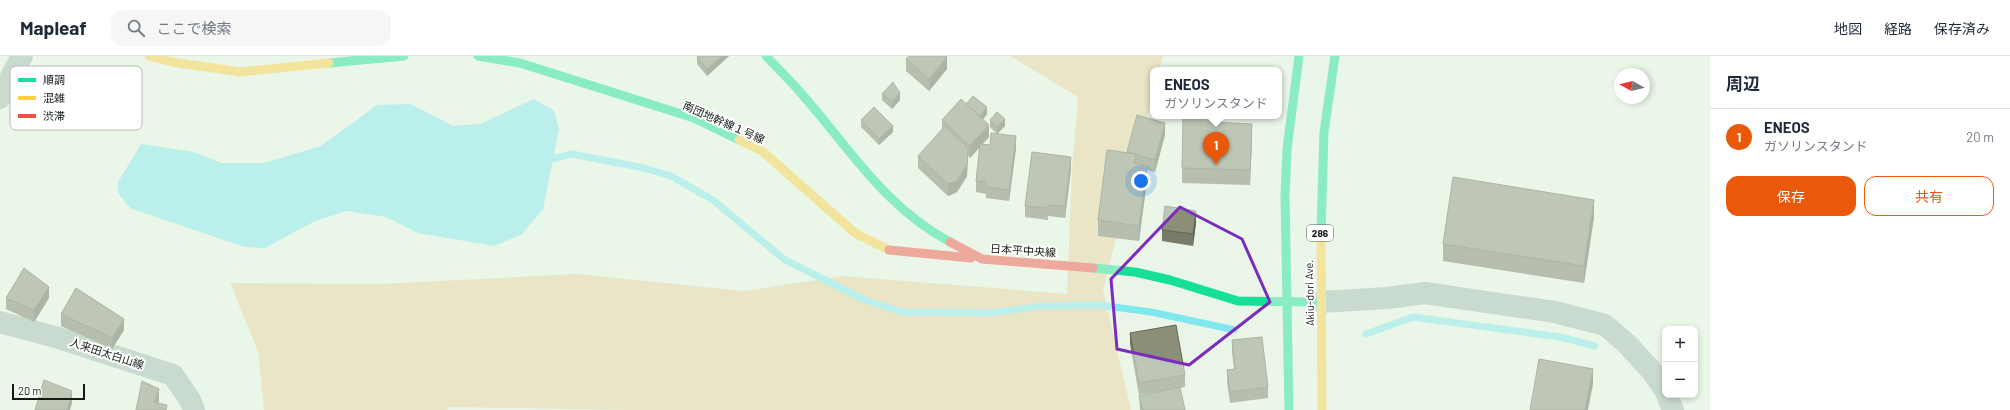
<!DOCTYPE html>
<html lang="ja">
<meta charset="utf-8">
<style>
body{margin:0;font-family:Barlow,"Noto Sans JP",sans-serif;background:#f6f6f7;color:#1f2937}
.controls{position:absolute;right:12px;bottom:12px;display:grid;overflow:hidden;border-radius:8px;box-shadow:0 2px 6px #0003}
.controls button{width:36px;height:36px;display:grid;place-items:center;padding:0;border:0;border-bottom:1px solid #e0e1e3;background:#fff;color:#1f2937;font:20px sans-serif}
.compass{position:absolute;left:1614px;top:12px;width:36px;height:36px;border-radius:50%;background:#fff;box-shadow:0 2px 6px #0003;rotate:278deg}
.scale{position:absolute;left:12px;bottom:10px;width:73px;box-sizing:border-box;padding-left:4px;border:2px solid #131a12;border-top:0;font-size:11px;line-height:14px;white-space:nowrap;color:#131a12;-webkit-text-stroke:3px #fff;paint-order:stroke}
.you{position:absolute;left:1141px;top:125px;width:14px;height:14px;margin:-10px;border:3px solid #fff;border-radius:50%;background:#1a73e8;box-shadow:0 0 0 6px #1a73e833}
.badge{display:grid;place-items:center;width:26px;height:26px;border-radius:50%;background:#ea580c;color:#fff;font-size:13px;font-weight:700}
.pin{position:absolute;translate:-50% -33px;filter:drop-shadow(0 1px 2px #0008)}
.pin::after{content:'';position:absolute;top:21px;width:14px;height:12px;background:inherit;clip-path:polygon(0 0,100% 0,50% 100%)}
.popup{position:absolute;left:1150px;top:11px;width:132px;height:52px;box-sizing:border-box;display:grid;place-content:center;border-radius:8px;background:#fff;filter:drop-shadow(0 1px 3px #0005);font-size:13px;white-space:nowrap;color:#747a83}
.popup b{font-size:15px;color:#1f2937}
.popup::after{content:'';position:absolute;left:50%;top:100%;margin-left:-8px;border:8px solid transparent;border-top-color:#fff}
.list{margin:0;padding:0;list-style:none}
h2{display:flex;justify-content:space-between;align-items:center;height:52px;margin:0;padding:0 16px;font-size:17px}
h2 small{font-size:13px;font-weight:400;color:#747a83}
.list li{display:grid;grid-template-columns:26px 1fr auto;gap:12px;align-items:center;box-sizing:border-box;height:56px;padding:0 16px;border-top:1px solid #e0e1e3}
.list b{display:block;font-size:15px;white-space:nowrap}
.list p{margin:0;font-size:13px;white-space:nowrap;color:#747a83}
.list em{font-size:13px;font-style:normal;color:#747a83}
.actions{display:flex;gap:8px;padding:12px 16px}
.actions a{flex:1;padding:9px 0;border:1px solid #ea580c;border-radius:12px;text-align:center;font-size:14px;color:#ea580c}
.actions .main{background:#ea580c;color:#fff}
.icon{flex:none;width:22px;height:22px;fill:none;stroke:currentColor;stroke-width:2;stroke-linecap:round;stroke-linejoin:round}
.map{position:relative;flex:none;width:1710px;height:354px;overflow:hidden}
header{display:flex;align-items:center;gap:24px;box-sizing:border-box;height:56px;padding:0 20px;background:#fff;border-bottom:1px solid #e0e1e3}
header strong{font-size:19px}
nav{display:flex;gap:22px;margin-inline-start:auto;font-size:14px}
.search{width:280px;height:36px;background:#f6f6f7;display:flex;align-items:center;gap:10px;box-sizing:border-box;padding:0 14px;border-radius:12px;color:#747a83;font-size:15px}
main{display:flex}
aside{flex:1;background:#fff}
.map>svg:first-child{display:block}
.forest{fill:#ebd19d}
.water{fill:#80e7ef}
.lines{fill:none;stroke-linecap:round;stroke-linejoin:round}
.stream{stroke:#80e7ef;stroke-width:7}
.street{stroke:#a3b9b1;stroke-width:22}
.fast{stroke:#16e098;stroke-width:9}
.slow{stroke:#ffcf43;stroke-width:9}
.jam{stroke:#f24e42;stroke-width:9}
.wall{fill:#787b67}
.shaded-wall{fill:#616454}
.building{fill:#8b8f78;stroke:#616454}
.marked{fill:none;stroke:#7b2cbf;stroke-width:3;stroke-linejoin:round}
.labels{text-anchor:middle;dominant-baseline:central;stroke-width:4;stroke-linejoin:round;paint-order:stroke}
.shield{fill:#fff;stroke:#5a5f59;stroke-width:1}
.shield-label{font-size:10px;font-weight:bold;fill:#131a12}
.street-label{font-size:11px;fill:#131a12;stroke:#fff}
.key{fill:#fff;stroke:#b8bab8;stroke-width:1}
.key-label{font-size:11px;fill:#131a12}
</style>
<header>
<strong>Mapleaf</strong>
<div class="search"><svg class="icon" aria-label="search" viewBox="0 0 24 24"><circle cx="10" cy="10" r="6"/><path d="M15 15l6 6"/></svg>ここで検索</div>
<nav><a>地図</a><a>経路</a><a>保存済み</a></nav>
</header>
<main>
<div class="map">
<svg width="1710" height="354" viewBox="0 0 1710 354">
<rect width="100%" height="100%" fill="#eaf5e8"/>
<!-- forest -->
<path class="forest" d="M1010,0H1163L1159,14H1153V39L1103,234L1131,354H638L450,351L447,354H264L258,295L230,227L380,228L577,218L744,235L843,220L1067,238L1072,113L1078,41Z"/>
<!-- water -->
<path class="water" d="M534,43L554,55L559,73L543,153L522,178L494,190L418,177L386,161L346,155L315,165L265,192L244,191L130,152L118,137V126L141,88L194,96L221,107H264L321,90L377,49L411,48L453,70L480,68Z"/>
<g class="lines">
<!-- stream -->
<g class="stream">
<path d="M544,105L572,98L644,112L671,120L713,144L785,204L865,244L902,256L990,257L1042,250L1099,249L1151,256L1235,274"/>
<path d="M1366,278L1413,261L1560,281L1595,290"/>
</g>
<!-- street -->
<g class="street">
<path d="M0,42L22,0"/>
<path d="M1321,246L1387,242L1425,237L1555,256L1605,269L1626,287L1651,314L1665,334"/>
<path d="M0,266L59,282L173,319L190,344L194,354"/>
<path d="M1667,339L1673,354"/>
</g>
<!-- fast -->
<g class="fast">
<path d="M478,0L520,7L694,62L739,84"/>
<path d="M766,0C777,12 789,23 800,36C848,90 884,151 950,186"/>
<path d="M329,7L404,0"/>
<path d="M1321,177L1324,76L1335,0"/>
<path d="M1093,212L1135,216L1170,224L1238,245L1321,246"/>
<path d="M1289,354L1285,140L1287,93L1299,0"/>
</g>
<!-- slow -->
<g class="slow">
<path d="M149,0L172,6L240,16L329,7"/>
<path d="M739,84L762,95L855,177L889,194"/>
<path d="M1321,177L1322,354"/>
</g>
<!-- jam -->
<g class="jam">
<path d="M950,186L982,203L1093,212"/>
<path d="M889,194L971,202"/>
</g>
</g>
<!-- wall -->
<g class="wall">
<path d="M699,0H729L707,20L697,8V1Z"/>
<path d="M906,3L947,13L929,35L906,15Z"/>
<path d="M882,38L900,44L892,53L882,44Z"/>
<path d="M966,48L987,58L983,64L989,81L982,88L1016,92L1009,145L986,142V138L976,136V125L980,91L970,102L968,100L967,120L957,136L948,140L918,112V100L942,74V64Z"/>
<path d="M861,64L893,76L879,89L861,71Z"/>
<path d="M990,64L1005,70L997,78L990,71Z"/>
<path d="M1214,67L1252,83L1250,129L1182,127V112Z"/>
<path d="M1165,79L1155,116L1147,114V124L1139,185L1098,180V164L1127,96Z"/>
<path d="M1071,113L1065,162L1048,160V164L1025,161V150Z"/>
<path d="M1594,161L1584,227L1443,205V188Z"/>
<path d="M1196,167L1193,190L1162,185V174Z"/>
<path d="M6,242H49L34,266L6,253Z"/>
<path d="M61,258L124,274L112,293L61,270Z"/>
<path d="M1130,277L1185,319V331L1180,332L1185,354H1140L1139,340L1160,335L1139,339L1130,288Z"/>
<path d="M1232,284L1268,331V342L1230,347L1227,326V314L1234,313L1232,296Z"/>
</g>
<!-- shaded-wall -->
<g class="shaded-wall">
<path d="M722,0H729L707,20V13Z"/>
<path d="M947,1V13L929,35V23Z"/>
<path d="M900,37V44L892,53V46Z"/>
<path d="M987,51V58L980,66V60Z"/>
<path d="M1005,63V70L997,78V71Z"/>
<path d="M1165,67V79L1155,116V104Z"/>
<path d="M1252,68V83L1250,129V114Z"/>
<path d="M989,69V81L970,102V90Z"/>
<path d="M893,70V76L879,89V83Z"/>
<path d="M1016,80V92L1009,145V134Z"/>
<path d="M968,92L967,120L957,136L948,140V128Z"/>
<path d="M1071,101V113L1065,162V150Z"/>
<path d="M1147,109V124L1139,185V170Z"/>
<path d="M1594,144V161L1584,227V210Z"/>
<path d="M1196,155V167L1193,190V178Z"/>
<path d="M49,231V242L34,266V254Z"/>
<path d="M124,263V274L112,293V282Z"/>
<path d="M1593,313V328L1588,354H1585Z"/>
<path d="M159,333V345L155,354L154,346Z"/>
<path d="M72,335V347L70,354H67Z"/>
</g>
<!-- building -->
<g class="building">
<path d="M699,0H722L707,13L697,1Z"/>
<path d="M909,0H946L947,1L929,23L906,3Z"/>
<path d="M893,26L900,37L892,46L882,38Z"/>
<path d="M973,40L987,51L980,60L966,48Z"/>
<path d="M961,43L989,69L970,90L942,64Z"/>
<path d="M874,51L893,70L879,83L861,64Z"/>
<path d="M997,56L1005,63L997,71L990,64Z"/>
<path d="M1137,59L1165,67L1155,104L1136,99V98L1127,96Z"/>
<path d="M1183,60H1213V66L1252,68L1250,114L1182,112Z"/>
<path d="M945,70L968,92L967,109L957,125L948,128L918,100Z"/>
<path d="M991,77L1016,80L1009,134L986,131V126L976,125L980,88L990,89Z"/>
<path d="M1107,94L1136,98L1134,107L1147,109L1139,170L1098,164Z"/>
<path d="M1032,96L1071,101L1065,150L1048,149V152L1025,150Z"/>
<path d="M1453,121L1594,144L1584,210L1443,188Z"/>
<path d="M1165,150L1196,155L1193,178L1162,174Z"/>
<path d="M24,212L49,231L34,254L6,242Z"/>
<path d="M76,232L124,263L112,282L61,258Z"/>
<path d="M1176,269L1185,319L1139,327L1130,277Z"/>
<path d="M1262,281L1268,331L1230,336L1227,314L1235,313L1232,284Z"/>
<path d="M1539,303L1593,313L1585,354H1530Z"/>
<path d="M44,324L72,335L67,354H35Z"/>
<path d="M142,325L159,333L154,346L167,349L166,354H136Z"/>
<path d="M1180,331L1185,354H1143L1139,340Z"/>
</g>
<!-- marked area -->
<path d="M0 0H1710V354H0ZM1180,151L1242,183L1270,246L1189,309L1117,293L1111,223Z" fill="#eaf5e8" fill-opacity=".55" fill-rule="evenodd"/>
<path class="marked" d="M1180,151L1242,183L1270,246L1189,309L1117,293L1111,223Z"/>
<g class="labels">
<!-- shield labels -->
<rect class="shield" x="1307" y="169" width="26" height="16" rx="3"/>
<g class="shield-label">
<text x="1320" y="177">286</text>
</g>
<!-- street labels -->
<g class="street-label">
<text transform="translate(724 66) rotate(24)">南団地幹線１号線</text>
<text transform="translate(1023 194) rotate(4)">日本平中央線</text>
<text transform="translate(1309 237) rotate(-91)">Akiu-dori Ave.</text>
<text transform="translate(107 297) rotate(18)">人来田太白山線</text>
</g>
</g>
<!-- legend -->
<rect x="10" y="10" width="132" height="64" rx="6" class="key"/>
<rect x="18" y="22" width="18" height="4" fill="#16e098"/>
<rect x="18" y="40" width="18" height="4" fill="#ffcf43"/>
<rect x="18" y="58" width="18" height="4" fill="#f24e42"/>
<g class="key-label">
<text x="43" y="28">順調</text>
<text x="43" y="46">混雑</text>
<text x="43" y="64">渋滞</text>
</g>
</svg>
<div class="controls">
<button>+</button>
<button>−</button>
</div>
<svg class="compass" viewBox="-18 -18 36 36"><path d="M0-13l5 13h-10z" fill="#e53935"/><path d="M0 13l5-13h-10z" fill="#747a83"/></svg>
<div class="scale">20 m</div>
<div class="you"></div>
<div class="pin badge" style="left:1216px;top:109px">1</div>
<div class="popup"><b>ENEOS</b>ガソリンスタンド</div>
</div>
<aside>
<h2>周辺<small></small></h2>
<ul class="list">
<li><span class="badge">1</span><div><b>ENEOS</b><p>ガソリンスタンド</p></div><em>20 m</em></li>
</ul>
<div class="actions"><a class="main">保存</a><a>共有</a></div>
</aside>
</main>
